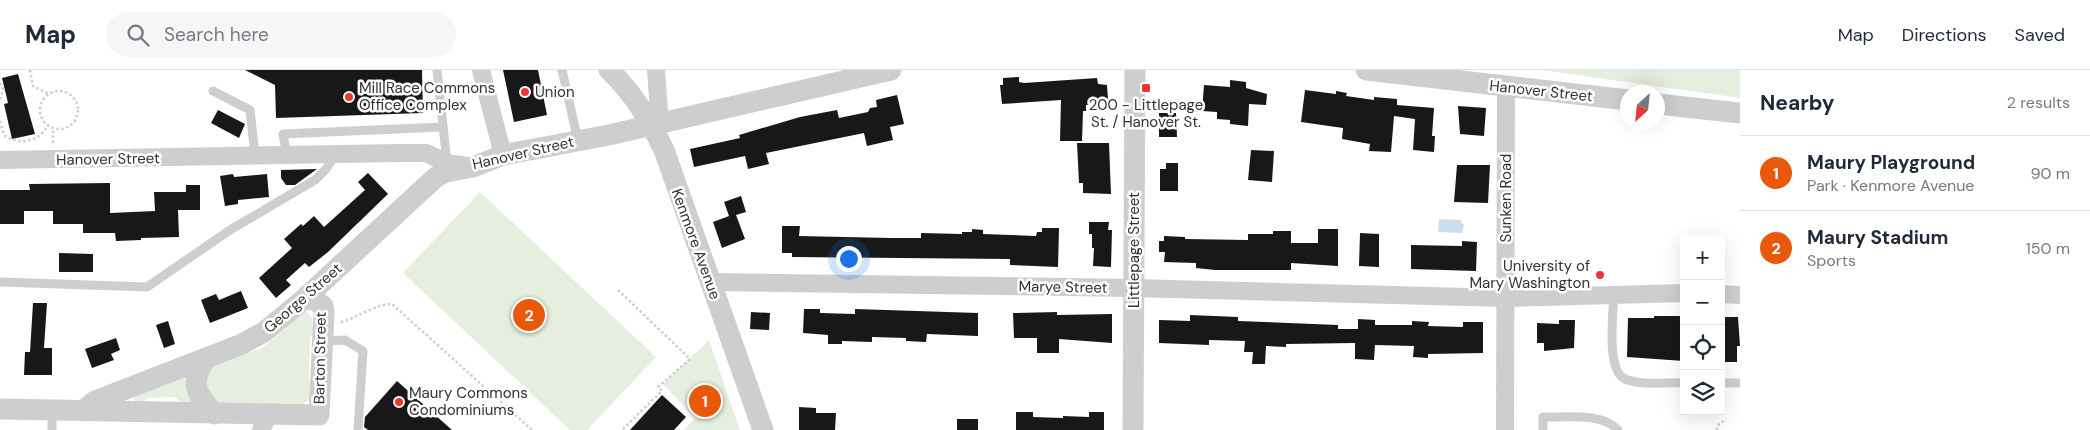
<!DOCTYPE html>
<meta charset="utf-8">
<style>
body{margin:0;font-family:"DM Sans",sans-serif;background:#f6f6f7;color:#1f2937}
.controls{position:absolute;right:15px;bottom:15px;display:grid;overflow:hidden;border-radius:0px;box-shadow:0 5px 20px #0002}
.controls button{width:45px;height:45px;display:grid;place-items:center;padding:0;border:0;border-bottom:1px solid #e0e1e3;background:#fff;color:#1f2937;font:25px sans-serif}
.compass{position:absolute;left:1620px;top:15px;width:45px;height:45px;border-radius:50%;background:#fff;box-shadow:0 5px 20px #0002;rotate:207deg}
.you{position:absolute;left:848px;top:188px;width:18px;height:18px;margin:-12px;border:4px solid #fff;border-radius:50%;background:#1a73e8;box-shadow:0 0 0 8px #1a73e833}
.badge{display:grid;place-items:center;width:32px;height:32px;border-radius:50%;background:#ea580c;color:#fff;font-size:16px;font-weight:700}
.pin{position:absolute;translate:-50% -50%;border:2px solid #fff;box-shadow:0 1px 5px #0006}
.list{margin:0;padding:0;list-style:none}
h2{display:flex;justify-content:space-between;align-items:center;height:65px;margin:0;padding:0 20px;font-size:21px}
h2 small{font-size:16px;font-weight:400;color:#747a83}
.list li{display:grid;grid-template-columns:32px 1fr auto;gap:15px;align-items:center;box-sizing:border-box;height:75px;padding:0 20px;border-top:1px solid #e0e1e3}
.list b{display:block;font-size:19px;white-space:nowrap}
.list p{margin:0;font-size:16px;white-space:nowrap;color:#747a83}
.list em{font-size:16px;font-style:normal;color:#747a83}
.icon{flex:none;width:28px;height:28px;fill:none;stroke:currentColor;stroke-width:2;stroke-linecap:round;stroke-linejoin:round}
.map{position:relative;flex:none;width:1740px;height:360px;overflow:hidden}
header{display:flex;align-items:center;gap:30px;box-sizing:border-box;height:70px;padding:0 25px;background:#fff;border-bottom:1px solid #e0e1e3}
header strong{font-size:24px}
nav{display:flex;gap:28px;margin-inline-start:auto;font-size:18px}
.search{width:350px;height:45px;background:#f6f6f7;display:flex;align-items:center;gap:12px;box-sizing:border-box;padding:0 18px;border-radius:28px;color:#747a83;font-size:19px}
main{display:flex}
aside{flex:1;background:#fff}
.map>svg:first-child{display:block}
.green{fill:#e5eedf}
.water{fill:#cbdcee}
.building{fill:#181818}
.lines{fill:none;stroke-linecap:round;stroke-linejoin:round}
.path{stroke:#cecece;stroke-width:2.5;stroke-dasharray:2.5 2.5;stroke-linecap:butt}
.service{stroke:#cecece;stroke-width:9}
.minor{stroke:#cecece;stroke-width:18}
.tertiary{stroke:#cecece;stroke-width:21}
.poi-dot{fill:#e93831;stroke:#fff;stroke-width:2}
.labels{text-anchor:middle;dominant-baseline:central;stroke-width:5;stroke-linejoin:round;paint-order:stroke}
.poi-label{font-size:15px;fill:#313131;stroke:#fff;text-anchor:start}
.street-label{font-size:15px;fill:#313131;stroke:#fff}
</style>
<header>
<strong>Map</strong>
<div class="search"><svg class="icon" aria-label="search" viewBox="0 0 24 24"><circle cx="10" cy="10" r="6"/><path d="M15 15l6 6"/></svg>Search here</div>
<nav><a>Map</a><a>Directions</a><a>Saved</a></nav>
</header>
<main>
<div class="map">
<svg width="1740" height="360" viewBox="0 0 1740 360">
<rect width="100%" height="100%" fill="#fff"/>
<!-- green -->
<g class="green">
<path d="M1541,0H1740V28Z"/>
<path d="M480,122L656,287L587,360H570L403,203Z"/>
<path d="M304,240C314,246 313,253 314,264L310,267L309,311L314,317L310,330L301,335H218L210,331L202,306L207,297L262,278L286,258V250Z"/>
<path d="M709,270L740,360H684L695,348L663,314Z"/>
<path d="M187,300L196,331L183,335L175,327L147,328L142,334L134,332V327Z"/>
</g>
<!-- water -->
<path class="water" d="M1439,149L1461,150V153L1464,154L1462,163L1438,162Z"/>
<!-- building -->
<g class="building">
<path d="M245,0H422L423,43L276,48L275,15Z"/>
<path d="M503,0H538L547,45L514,52Z"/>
<path d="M18,4L35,64L12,69L4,34L8,33L2,8Z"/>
<path d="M1019,7V12L1024,13L1097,8L1098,14L1107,15L1108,30L1102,31V33L1086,35V41H1083L1082,71H1060L1061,30L1002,34L1000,15H1003V8Z"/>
<path d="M1230,10L1246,12V18L1267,24L1266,35L1249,34L1248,56L1230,54V50L1217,49V42L1202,41L1204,15L1230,17Z"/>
<path d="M1305,20L1336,24V21L1347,23L1346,26L1374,30V27L1397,29V35L1434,38L1432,66H1435L1434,82L1413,80L1415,49L1394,46L1391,82L1369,81L1370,74L1342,69L1343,58L1301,52Z"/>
<path d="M897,25L904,54L890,57L893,70L867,76L864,63L766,83L769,94L748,99L745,86L694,97L690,79L740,68L739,65L800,47L837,40L839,48L868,42L870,38L877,37L876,30Z"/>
<path d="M1458,36L1486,38L1484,66L1460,64Z"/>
<path d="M218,40L245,54L239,68L211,53Z"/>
<path d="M1159,43H1176L1177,67H1159Z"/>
<path d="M1077,73H1109L1111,124L1083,123V113H1079Z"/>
<path d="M1251,80L1274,81L1272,112L1248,110Z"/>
<path d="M1166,93H1178V121H1160V99H1166Z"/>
<path d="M1457,95H1490L1488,133L1454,132Z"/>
<path d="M317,99L295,115H286L281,108V100Z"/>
<path d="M368,103L388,124L328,182L309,197L305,193L286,210L291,215L276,228L259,208L292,178L284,169L301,154L303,156L314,146L324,157L365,120L358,112Z"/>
<path d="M233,104L234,107L267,104L269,127L238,130V134L225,136L220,106Z"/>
<path d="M110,113V143L155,141L154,122H186V115H200V140H178L179,167L141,168V170L116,171L115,163H83V154H53V141H24V154H0V120H30L29,114Z"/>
<path d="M741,126L746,142L736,145L745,169L722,178L713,152L729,146L724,132Z"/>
<path d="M1089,152H1109L1108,160H1112L1111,197L1093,196L1094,178H1092V164H1089Z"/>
<path d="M782,156H800L799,166L891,168H921V163L962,164V162H972V159L983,160V164L1036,166L1037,162H1042V158H1059L1058,197L1010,195V189L792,187V183H782Z"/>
<path d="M1318,159H1338V196L1291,193V200H1215L1196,198V193L1164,192L1165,182H1159V171H1164V166L1185,167V169L1248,170V164H1273V161H1291V173H1318Z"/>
<path d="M1360,163L1379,164V197L1359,196Z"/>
<path d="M1462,171L1477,172L1476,201L1411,199V175L1462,176Z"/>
<path d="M59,183L93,184V202H59Z"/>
<path d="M241,221L248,238L210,253L201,230L216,224L219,230Z"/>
<path d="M33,233H47L44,278H52V305H24L25,282H30Z"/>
<path d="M804,239H820V243L855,244V239L978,243V266L927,264L926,272L906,271V268L872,267V272L842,271V274H828V265L803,263Z"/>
<path d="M751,242L770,243L769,260L750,259Z"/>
<path d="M1057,242V245L1112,244V273L1059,269V283H1037V268H1014L1013,243Z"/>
<path d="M1190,245L1238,247V251L1338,255V259H1358V249L1375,250V255H1412V251L1429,252L1428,256L1463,257V252H1483V283L1428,284V288L1413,287L1414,276L1375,275L1374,290L1355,289V273L1286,274V277L1266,276L1265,294H1252L1253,282H1244L1245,271L1209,270V275L1159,273V250L1190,251Z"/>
<path d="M1654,246H1680V265H1684V291L1627,287L1628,248H1654Z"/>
<path d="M1721,247H1738L1740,276H1737V292H1721Z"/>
<path d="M1559,250H1575L1574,278L1544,281V273H1537V253L1559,254Z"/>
<path d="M168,251L175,274L164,278L156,255Z"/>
<path d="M116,268L120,280L111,284L114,290L92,298L85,279Z"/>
<path d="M397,311L452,360H368L364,357L365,347Z"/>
<path d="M662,325L686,347L674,360H630Z"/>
<path d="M799,337L816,338V343H836L835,360H799Z"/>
<path d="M1016,342H1033V347L1063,348V346L1089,347V342H1104V360H1016Z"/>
<rect x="957" y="349" width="21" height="11"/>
</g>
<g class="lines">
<!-- path -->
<g class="path">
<path d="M30,0L33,16L49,24"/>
<path d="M0,13L3,19L0,30"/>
<circle cx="59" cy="40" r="19"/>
<path d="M0,51L4,65C20,76 39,72 48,55"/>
<path d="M53,73V59"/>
<path d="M618,220L690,289L658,317L662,321L622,360"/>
<path d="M341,252C357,248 375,234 392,234L532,360"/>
<path d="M1717,360V356L1726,349"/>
</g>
<!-- service -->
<g class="service">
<path d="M437,0L447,93"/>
<path d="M562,0L578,71"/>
<path d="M213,21L250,40L255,85"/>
<path d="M287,86L283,64L442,57"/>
<path d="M0,212L147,217L230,160L315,110L326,99L335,85"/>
<path d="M1614,224C1613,243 1606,301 1625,309C1642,316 1666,312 1684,313"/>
<path d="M323,271L345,270L363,281L358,360"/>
<path d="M1721,313H1740"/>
<path d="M52,340V360"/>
<path d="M1543,360V347C1566,348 1602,342 1618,360"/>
</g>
<!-- minor -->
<g class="minor">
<path d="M481,0L503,85"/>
<path d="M652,54L659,42L656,0"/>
<path d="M0,90L399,83H426L447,93L467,96"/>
<path d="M709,212L1134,218L1506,228L1684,223"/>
<path d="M1721,224L1740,225"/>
<path d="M261,360L268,346"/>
<path d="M1505,360L1506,16"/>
</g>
<!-- tertiary -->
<g class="tertiary">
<path d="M609,0C634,24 649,49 664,80L763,360"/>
<path d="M1366,0L1628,30"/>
<path d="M1658,34L1740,43"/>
<path d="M206,288C189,314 196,323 214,344"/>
<path d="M0,339L319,345L324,243L323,236L315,230L304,229"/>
<path d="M85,339L95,331L242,274L264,262L304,229L436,107L446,102L473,97L503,85L609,65L891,0"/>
<path d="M1133,360L1135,0"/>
</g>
</g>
<!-- markers -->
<g class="poi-dot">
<rect x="1141" y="13" width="10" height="10" rx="2.5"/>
<circle cx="525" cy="22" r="5"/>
<circle cx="349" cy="27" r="5"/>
<circle cx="1600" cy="205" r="5"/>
<circle cx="399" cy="332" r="5"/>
</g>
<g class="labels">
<!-- poi labels -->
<g class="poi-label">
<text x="359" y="18">Mill Race Commons<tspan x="359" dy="17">Office Complex</tspan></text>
<text x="535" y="22">Union</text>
<text x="1146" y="35" text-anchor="middle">200 - Littlepage<tspan x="1146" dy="17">St. / Hanover St.</tspan></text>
<text x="1590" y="196" text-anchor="end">University of<tspan x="1590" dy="17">Mary Washington</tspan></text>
<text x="409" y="323">Maury Commons<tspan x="409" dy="17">Condominiums</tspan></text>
</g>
<!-- street labels -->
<g class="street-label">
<text transform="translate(1541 21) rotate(6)">Hanover Street</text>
<text transform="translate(523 83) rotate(-13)">Hanover Street</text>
<text transform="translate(108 89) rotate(-1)">Hanover Street</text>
<text transform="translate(1506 128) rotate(-90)">Sunken Road</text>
<text transform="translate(696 174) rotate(70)">Kenmore Avenue</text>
<text transform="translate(1134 180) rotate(-90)">Littlepage Street</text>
<text transform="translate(1063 217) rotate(1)">Marye Street</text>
<text transform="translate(303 228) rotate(-41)">George Street</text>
<text transform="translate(320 288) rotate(-89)">Barton Street</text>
</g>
</g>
</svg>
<div class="controls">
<button>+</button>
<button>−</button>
<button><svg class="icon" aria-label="locate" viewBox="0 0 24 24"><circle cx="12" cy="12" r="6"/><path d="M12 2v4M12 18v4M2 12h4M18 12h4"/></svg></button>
<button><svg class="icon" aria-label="layers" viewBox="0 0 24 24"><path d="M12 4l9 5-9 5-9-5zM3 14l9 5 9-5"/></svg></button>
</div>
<svg class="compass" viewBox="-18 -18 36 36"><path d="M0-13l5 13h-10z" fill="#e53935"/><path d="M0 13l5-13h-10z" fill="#747a83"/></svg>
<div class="you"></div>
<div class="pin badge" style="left:705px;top:331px">1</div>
<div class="pin badge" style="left:529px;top:245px">2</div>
</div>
<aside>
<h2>Nearby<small>2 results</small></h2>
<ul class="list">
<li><span class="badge">1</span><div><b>Maury Playground</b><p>Park · Kenmore Avenue</p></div><em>90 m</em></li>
<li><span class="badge">2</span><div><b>Maury Stadium</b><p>Sports</p></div><em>150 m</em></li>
</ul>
</aside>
</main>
